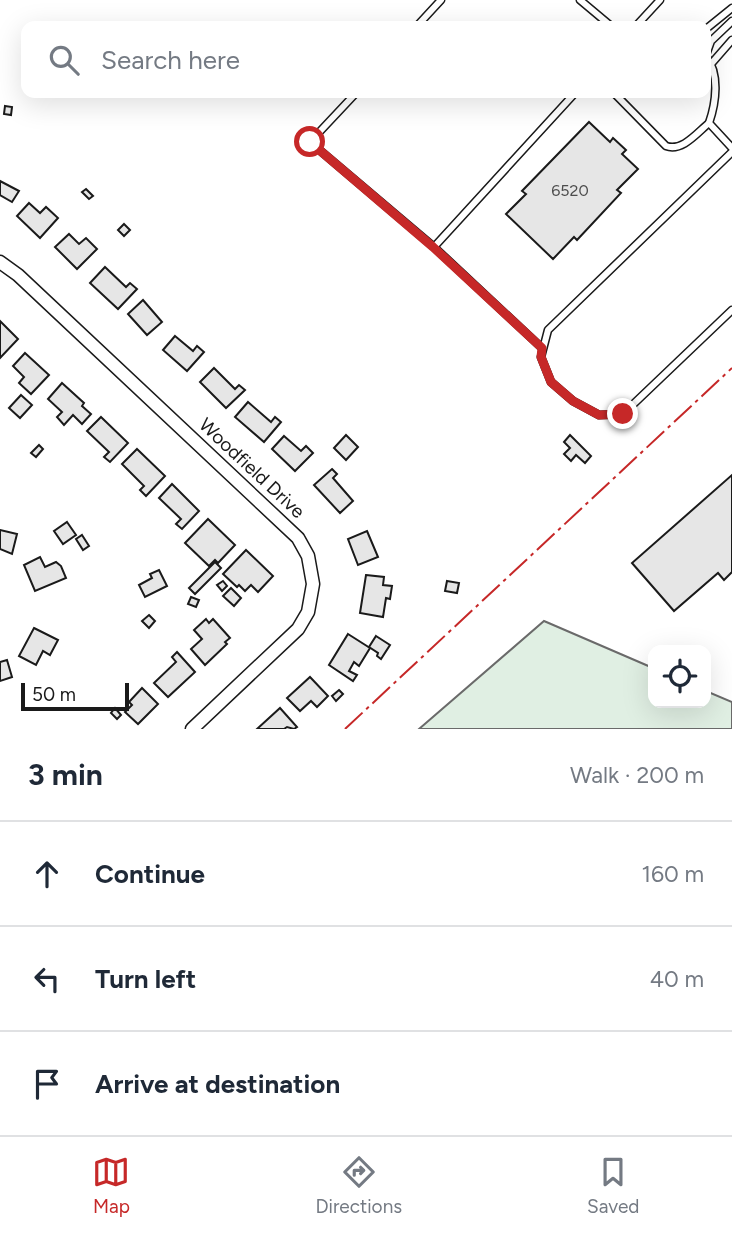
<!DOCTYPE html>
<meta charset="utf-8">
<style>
body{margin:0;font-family:Figtree,sans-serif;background:#f6f6f7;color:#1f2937}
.controls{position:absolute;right:21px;bottom:21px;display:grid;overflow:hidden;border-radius:14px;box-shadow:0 7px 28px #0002}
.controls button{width:63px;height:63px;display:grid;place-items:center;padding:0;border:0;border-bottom:2px solid #e0e1e3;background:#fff;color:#1f2937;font:35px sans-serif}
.scale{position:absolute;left:21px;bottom:18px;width:108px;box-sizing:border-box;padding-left:7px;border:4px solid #1a1a1a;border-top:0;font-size:19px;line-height:24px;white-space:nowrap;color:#1a1a1a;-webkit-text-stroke:5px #fff;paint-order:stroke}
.stop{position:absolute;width:21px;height:21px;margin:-16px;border:5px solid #c62828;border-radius:50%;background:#fff}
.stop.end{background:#c62828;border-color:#fff;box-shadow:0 2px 7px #0008}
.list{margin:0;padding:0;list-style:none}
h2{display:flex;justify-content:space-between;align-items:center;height:91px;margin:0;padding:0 28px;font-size:30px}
h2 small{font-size:23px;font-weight:400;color:#747a83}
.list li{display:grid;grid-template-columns:46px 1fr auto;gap:21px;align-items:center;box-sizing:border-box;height:105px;padding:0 28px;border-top:2px solid #e0e1e3}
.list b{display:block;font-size:26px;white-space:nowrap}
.list em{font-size:23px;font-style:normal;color:#747a83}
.icon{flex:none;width:38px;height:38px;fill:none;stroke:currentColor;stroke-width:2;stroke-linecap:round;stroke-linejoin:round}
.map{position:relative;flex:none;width:732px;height:729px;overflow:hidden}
.search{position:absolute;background:#fff;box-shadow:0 7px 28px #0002;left:21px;right:21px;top:21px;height:77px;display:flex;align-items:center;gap:18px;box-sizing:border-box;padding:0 24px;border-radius:14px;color:#747a83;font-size:26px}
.sheet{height:406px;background:#fff}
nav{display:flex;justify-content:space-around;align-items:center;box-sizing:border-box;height:98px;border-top:2px solid #e0e1e3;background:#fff;font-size:19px;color:#747a83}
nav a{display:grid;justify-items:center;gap:4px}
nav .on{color:#c62828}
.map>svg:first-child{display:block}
.green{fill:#e0efe3;stroke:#6a6a6a;stroke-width:2}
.building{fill:#e6e6e6;stroke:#1a1a1a;stroke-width:2}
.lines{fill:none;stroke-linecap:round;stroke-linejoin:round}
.lane-casing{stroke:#1a1a1a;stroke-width:9}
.street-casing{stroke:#1a1a1a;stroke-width:15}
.lane{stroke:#fff;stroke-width:6}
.street{stroke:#fff;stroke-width:12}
.power{stroke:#c62828;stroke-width:2;stroke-dasharray:24 5 3.5 5;stroke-linecap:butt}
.route{stroke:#c62828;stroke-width:9}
.labels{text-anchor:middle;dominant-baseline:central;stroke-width:5;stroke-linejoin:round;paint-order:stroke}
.number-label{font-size:16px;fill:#4d4d4d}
.street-label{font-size:19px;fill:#1a1a1a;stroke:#fff}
</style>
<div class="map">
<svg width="732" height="729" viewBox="0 0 732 729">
<rect width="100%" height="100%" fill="#fff"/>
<!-- green -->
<path class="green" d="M544,621L653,668V703H706V691L732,702V729H419Z"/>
<!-- building -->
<g class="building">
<path d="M5,106L12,107L11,115L4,114Z"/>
<path d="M589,122L610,142L613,138L626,150L622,154L638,169L617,190L621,193L577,240L574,237L553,259L506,214L526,194L522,191Z"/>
<path d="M0,181L19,191L12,202L0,195Z"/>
<path d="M86,189L93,196L89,199L82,192Z"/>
<path d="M29,203L40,213L46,207L58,218L40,238L17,216Z"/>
<path d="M124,224L130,230L124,236L118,230Z"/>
<path d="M69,234L79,244L86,238L97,249L77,269L55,247Z"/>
<path d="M105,267L126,287L130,283L137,289L118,309L90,283Z"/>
<path d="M143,300L162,322L147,335L128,314Z"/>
<path d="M0,321L18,339L0,358Z"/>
<path d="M175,336L193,351L197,346L204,352L187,371L163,350Z"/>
<path d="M25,353L49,375L31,394L19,383L24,377L13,366Z"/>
<path d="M214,368L235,389L239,385L245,390L226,408L200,382Z"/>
<path d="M62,383L84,403L82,406L91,414L82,424L73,415L64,425L57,417L62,412L48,399Z"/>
<path d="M21,395L32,405L20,418L9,408Z"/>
<path d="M248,402L271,422L275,417L281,422L264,442L235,417Z"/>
<path d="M101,417L128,443L110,462L104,457L109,452L87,431Z"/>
<path d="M346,435L358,447L346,460L334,448Z"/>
<path d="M570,435L591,456L585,463L576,455L571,461L564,454L570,448L564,442Z"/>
<path d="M284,436L301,451L306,446L313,453L295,471L272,449Z"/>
<path d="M39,445L43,449L36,457L31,453Z"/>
<path d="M137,449L165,476L146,496L140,490L144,486L122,464Z"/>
<path d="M332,469L337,474L333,478L353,501L340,513L314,485Z"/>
<path d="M732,475V572L724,580L718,573L674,611L632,563Z"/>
<path d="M172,484L199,511L182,529L176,524L181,519L159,498Z"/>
<path d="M208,519L235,545L218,563L215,560L209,566L185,543Z"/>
<path d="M67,522L76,535L63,544L54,531Z"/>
<path d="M0,530L17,534L12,554L0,549Z"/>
<path d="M367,531L378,557L358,565L348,539Z"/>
<path d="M82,535L89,546L83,550L76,539Z"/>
<path d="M246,550L273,576L258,592L251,585L245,591L239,585L237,587L223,574Z"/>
<path d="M40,557L45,567L56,562L61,566L66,578L35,591L24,565Z"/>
<path d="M215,562L221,568L195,594L189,588Z"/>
<path d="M159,570L167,586L145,597L139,585L152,578L150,574Z"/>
<path d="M366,575L384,577L383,585L392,586L390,599L386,598L383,617L360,613Z"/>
<path d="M223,581L227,586L222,591L217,585Z"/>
<path d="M447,581L459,583L457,593L445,591Z"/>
<path d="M231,588L241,598L234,606L223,596Z"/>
<path d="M191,597L199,600L196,607L188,604Z"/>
<path d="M149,615L155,621L149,628L142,621Z"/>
<path d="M206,619L209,623L213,619L230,638L225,642L227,644L205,665L191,649L202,639L194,630Z"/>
<path d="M34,628L58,640L50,655L43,651L36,665L19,656Z"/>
<path d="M348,634L370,648L359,666L354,662L349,671L357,675L353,681L329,665Z"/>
<path d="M376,636L390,645L381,659L377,656L378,653L369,647Z"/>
<path d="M177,652L195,672L168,697L154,683L176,662L172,657Z"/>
<path d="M7,660L12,677L0,681V662Z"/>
<path d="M310,677L328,696L317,707L311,701L300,711L287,698Z"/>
<path d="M142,688L158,704L138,724L125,712L132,705L129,702Z"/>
<path d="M339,690L343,694L336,701L332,696Z"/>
<path d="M115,708L121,715L117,719L111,713Z"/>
<path d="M280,708L297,727L294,729L287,727L284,729H257Z"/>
</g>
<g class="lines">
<defs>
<g id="lane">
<path d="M580,0L611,26"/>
<path d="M417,26L441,0"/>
<path d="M636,26L660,0"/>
<path d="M706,29L732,8"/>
<path d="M706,55L711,41L732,21"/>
<path d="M706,56C720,74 716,103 709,123L732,148"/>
<path d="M711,64L732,40"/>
<path d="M356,93L310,142L434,247L575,93"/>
<path d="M614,93L666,146C682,152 697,133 709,123"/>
<path d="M732,152L548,330L541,357L551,382L573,401L599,415L623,414L732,310"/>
<path d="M434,247L542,348"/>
</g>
<path id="street" d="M0,262L18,275L298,538L308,556L313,584L308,612L298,629L192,729"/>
</defs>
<!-- lane casing -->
<use href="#lane" class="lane-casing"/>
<!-- street casing -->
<use href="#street" class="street-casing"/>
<!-- lane -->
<use href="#lane" class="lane"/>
<!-- street -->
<use href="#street" class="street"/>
<!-- power -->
<path class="power" d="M345,729L732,368"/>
</g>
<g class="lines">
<!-- route -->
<path class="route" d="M310,142L433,247L542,348L541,357L551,382L573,401L599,415L623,414"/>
</g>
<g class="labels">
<!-- number labels -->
<g class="number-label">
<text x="570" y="190">6520</text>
</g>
<!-- street labels -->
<g class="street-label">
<text transform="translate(252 468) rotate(43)">Woodfield Drive</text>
</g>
</g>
</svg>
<div class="controls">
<button><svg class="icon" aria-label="locate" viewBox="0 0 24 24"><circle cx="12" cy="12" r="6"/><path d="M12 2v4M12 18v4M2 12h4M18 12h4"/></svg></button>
</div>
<div class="scale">50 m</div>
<div class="stop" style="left:310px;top:142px"></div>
<div class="stop end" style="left:623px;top:414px"></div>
<div class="search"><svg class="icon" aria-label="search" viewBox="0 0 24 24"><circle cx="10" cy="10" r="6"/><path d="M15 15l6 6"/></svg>Search here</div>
</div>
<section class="sheet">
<h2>3 min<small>Walk · 200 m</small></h2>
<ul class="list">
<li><svg class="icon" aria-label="ahead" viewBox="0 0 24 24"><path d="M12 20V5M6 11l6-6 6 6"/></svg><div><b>Continue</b></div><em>160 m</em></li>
<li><svg class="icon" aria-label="left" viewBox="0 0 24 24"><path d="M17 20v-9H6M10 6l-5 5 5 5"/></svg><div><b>Turn left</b></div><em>40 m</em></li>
<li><svg class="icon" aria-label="arrive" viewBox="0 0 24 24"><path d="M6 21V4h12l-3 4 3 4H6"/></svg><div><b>Arrive at destination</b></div></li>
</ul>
</section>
<nav>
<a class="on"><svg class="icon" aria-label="map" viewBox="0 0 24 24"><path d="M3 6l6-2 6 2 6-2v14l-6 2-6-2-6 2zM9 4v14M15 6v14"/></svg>Map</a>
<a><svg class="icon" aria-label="directions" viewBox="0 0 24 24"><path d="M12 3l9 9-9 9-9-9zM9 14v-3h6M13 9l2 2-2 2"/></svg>Directions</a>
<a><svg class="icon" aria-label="saved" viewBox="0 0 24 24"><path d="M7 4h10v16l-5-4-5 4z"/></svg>Saved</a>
</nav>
